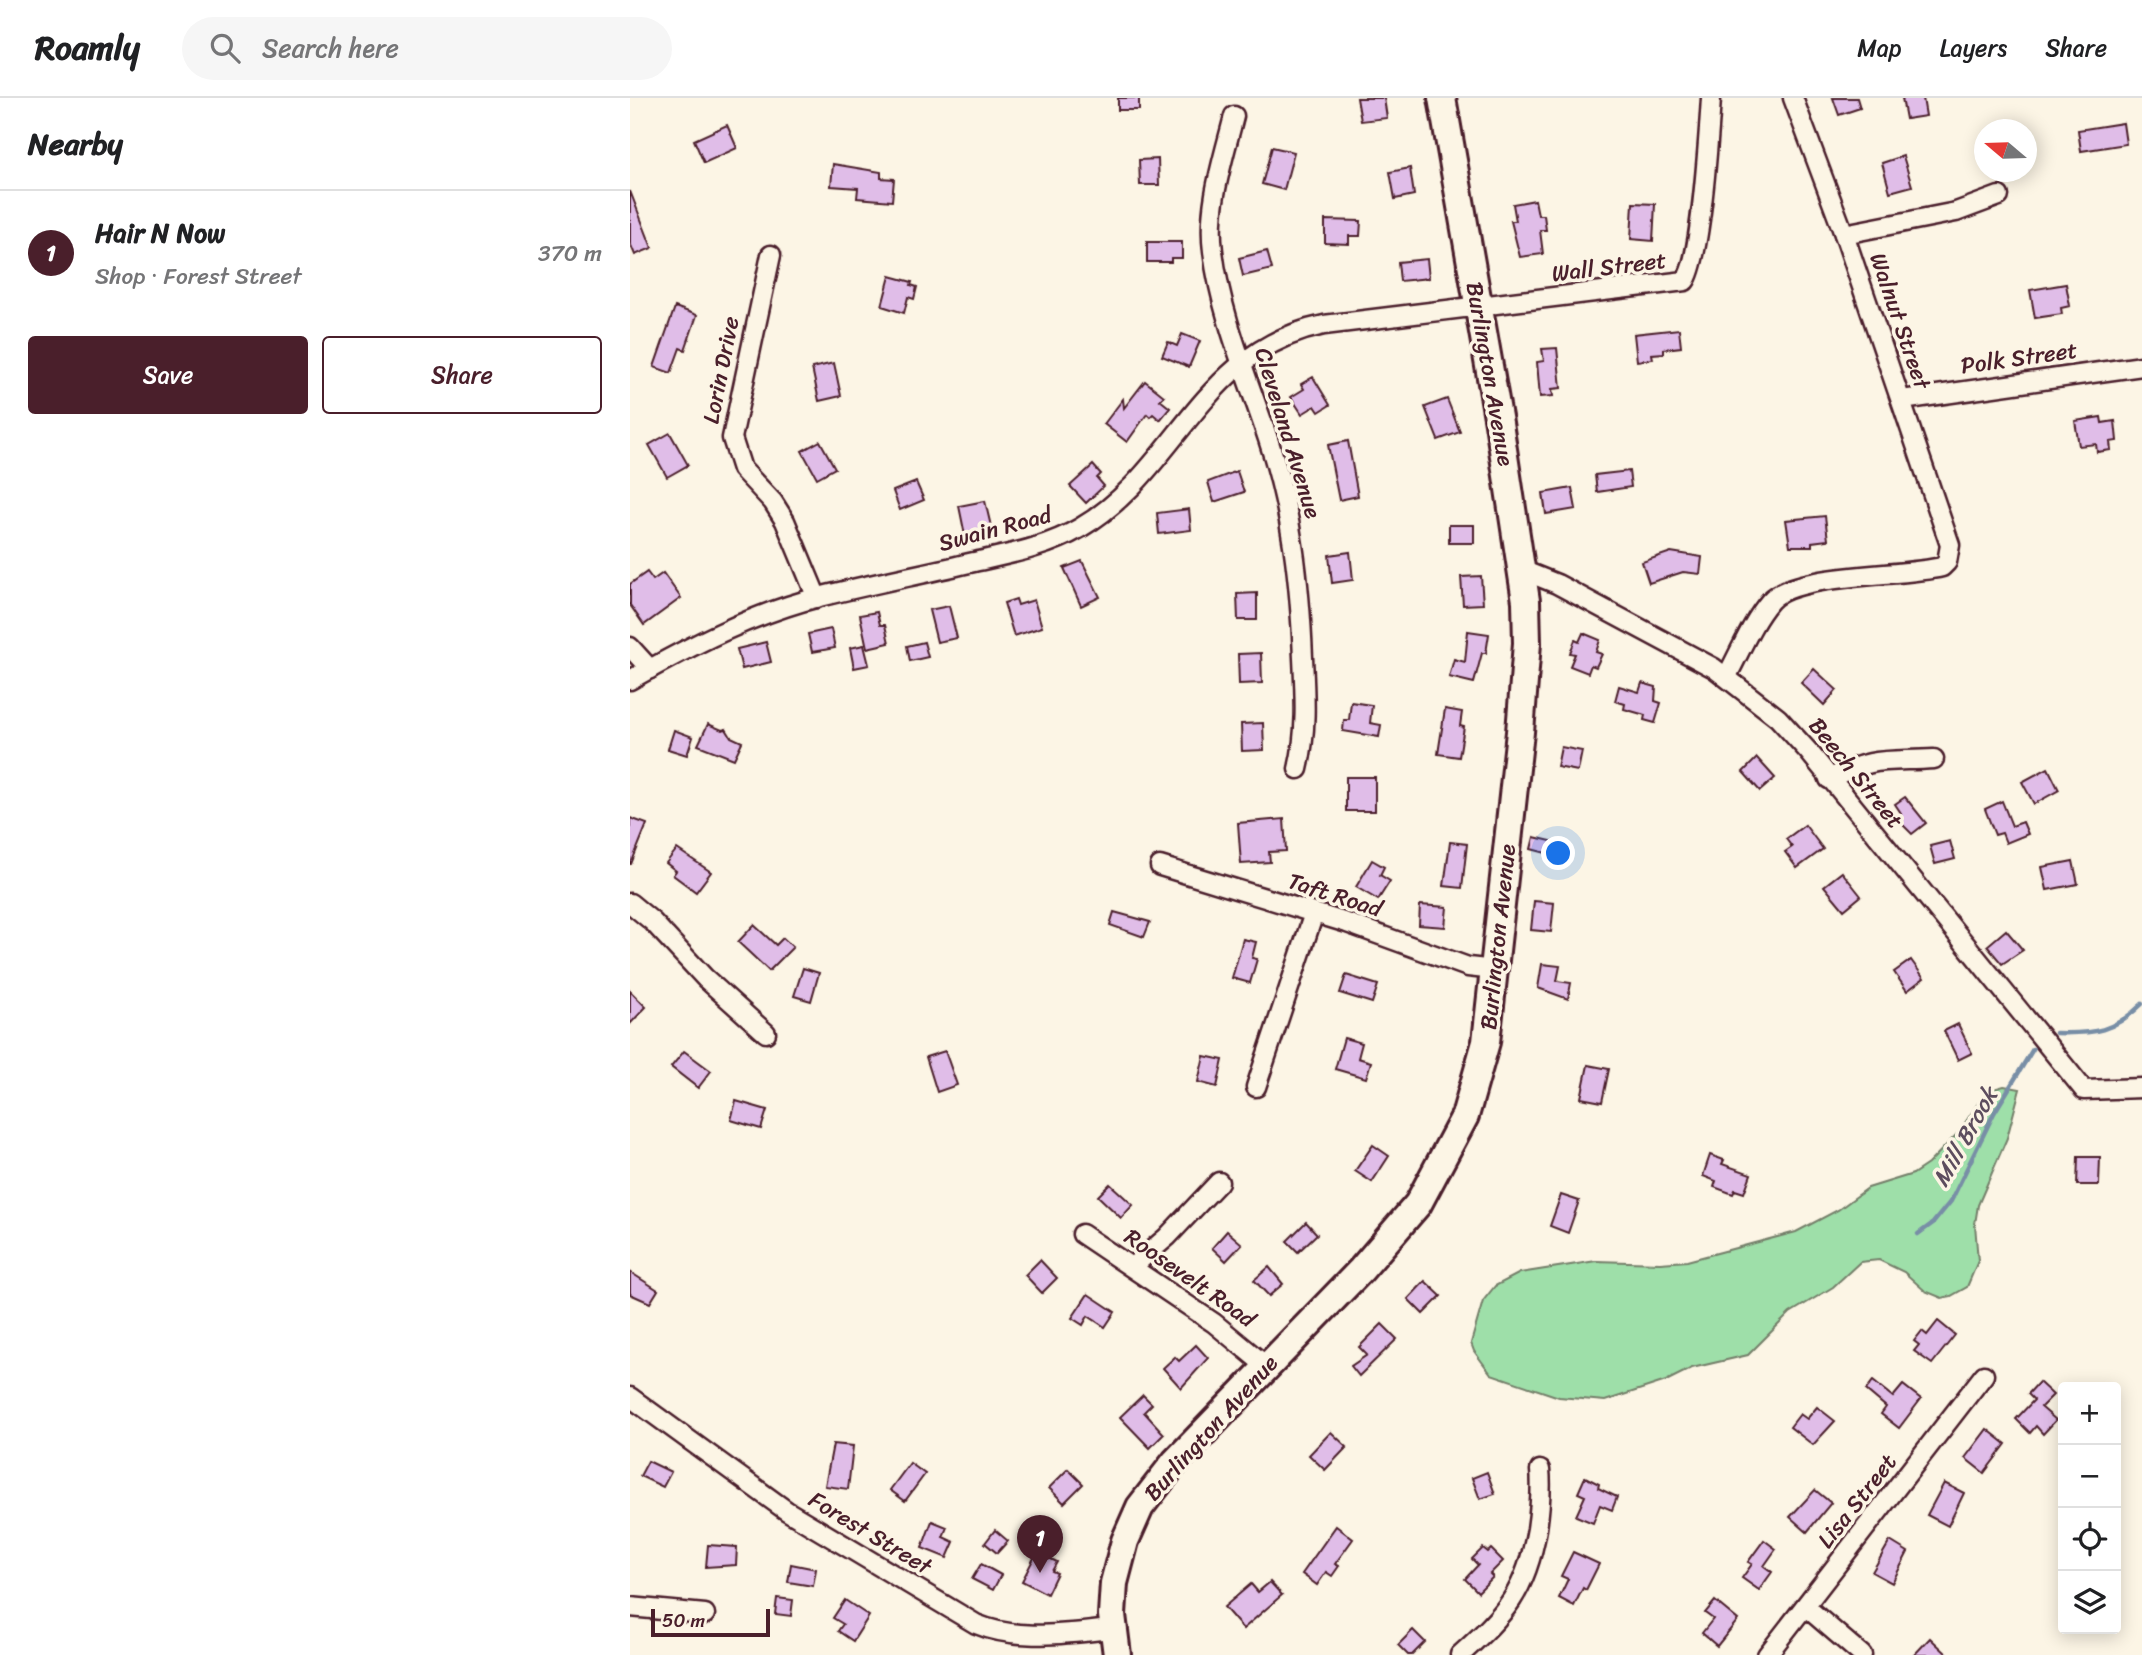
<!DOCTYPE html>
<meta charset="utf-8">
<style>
body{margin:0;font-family:Sriracha,sans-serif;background:#f6f6f6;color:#202124}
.controls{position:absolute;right:21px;bottom:21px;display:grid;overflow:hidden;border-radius:7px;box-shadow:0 4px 18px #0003}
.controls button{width:63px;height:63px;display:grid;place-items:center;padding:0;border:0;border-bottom:2px solid #e0e0e0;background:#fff;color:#202124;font:35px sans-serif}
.compass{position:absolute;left:1344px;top:21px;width:63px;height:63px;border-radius:50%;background:#fff;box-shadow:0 4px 18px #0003;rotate:289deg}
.scale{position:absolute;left:21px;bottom:18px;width:119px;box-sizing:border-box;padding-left:7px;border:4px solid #4a1f2b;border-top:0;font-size:19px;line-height:24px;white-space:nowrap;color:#4a1f2b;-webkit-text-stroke:5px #fcf5e5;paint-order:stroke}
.you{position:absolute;left:929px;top:756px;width:24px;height:24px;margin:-18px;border:5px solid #fff;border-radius:50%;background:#1a73e8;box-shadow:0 0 0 10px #1a73e833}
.badge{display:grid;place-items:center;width:46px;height:46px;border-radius:50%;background:#4a1f2b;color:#fff;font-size:23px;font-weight:700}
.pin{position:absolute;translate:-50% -58px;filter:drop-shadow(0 2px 4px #0008)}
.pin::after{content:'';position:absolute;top:37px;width:24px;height:21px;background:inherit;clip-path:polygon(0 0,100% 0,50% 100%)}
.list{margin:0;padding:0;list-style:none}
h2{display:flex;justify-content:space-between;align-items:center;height:91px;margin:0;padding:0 28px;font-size:30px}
h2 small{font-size:23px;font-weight:400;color:#757577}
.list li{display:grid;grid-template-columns:46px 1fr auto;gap:21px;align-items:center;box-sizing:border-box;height:126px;padding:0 28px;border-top:2px solid #e0e0e0}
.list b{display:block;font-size:26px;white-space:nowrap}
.list p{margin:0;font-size:23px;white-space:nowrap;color:#757577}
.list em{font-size:23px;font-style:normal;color:#757577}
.actions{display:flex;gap:14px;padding:21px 28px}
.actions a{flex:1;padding:16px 0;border:2px solid #4a1f2b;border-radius:7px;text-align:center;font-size:24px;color:#4a1f2b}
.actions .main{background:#4a1f2b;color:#fff}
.icon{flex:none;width:38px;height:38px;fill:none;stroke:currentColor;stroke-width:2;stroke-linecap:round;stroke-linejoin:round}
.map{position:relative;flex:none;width:1512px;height:1557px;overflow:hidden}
header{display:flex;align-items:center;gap:42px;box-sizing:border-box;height:98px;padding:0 35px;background:#fff;border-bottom:2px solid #e0e0e0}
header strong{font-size:33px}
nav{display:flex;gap:38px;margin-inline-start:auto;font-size:24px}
.search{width:490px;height:63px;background:#f6f6f6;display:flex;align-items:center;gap:18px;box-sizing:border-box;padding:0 24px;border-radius:38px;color:#757577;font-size:26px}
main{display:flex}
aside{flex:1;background:#fff}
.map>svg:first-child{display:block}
.green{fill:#9edfa9;stroke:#747f6a;stroke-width:2}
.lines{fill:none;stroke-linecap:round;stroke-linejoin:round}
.stream{stroke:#788ea6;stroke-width:4.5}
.building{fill:#e0bde8;stroke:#4a1f2b;stroke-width:2}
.minor-casing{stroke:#4a1f2b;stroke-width:23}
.secondary-casing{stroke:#4a1f2b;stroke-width:32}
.minor{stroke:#fcf5e5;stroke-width:18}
.secondary{stroke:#fcf5e5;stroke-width:26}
.labels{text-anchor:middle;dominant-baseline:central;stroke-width:7;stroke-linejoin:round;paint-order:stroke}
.street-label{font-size:23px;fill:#4a1f2b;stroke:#fcf5e5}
.water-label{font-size:24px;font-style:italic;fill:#5d4d5e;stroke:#fcf5e5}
</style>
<header>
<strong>Roamly</strong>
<div class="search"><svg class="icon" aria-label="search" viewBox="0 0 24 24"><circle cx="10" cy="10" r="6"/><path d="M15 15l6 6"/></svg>Search here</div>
<nav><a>Map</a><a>Layers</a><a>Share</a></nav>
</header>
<main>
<aside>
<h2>Nearby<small></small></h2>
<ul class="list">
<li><span class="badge">1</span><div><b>Hair N Now</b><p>Shop · Forest Street</p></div><em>370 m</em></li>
</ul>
<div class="actions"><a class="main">Save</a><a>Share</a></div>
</aside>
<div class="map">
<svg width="1512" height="1557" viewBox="0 0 1512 1557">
<rect width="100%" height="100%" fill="#fcf5e5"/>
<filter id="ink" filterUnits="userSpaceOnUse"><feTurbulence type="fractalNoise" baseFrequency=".0143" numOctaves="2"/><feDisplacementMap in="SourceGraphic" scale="14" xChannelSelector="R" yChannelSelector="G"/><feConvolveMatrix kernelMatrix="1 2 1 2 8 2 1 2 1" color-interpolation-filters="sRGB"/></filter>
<g filter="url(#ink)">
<!-- green -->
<path class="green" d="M1374,988L1390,991L1377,1040L1348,1107L1345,1126L1348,1163L1337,1189L1321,1198L1312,1200L1295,1193L1274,1174L1249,1162L1230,1164L1203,1189L1160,1215L1118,1257L1062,1270L1036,1283L975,1303L929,1299L861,1276L844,1253L841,1245L853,1203L865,1188L890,1175L966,1163L1030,1165L1057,1163L1166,1134L1208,1112L1238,1090L1283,1076L1298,1066L1329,1034L1356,993Z"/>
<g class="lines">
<!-- stream -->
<g class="stream">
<path d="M1426,935C1465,936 1483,934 1512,906"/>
<path d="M1288,1136L1303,1125L1321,1103L1364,1015L1403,951"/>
</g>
</g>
<!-- building -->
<g class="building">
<rect x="488" y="0" width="21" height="12"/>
<path d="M727,0H754L757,20L731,23Z"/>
<path d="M1203,0H1227L1230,10L1209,17Z"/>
<path d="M1272,0H1293L1296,18L1276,21Z"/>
<path d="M1493,25L1496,46L1451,53L1448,32Z"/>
<path d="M97,27L107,50L74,65L64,42Z"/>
<path d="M642,49L664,54L654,92L632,86Z"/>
<path d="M1273,58L1282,88L1260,94L1252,65Z"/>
<path d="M528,61L529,87H510L509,62Z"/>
<path d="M203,66L251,74V80L264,81L262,103L227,100L228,90L201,88Z"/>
<path d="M780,70L784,97L765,101L760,74Z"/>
<path d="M0,93L22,150L5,157L0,145Z"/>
<path d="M905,102L908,117H914L916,132H910L913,156L890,159L881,123H886L883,106Z"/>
<path d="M1003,105L1025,106L1023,143L1001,141Z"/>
<path d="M695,122L731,123L730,138H719V146L695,145Z"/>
<path d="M517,144H552V160H541V164H517Z"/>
<path d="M637,153L642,171L613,178L609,160Z"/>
<path d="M797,161L799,180L770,183L768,164Z"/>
<path d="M260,178L282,184L281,187L287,189L284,201L278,199L274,215L252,208Z"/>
<path d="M1436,186L1440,208L1431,210L1432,216L1405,220L1400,192Z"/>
<path d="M45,209L67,217L55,252L50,250L41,275L24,269Z"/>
<path d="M1049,231L1051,249L1034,251V255L1022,256L1023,261L1007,263L1004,236Z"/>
<path d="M552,236L570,243L559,269L532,258L538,244L547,248Z"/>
<path d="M927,250L931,290L922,291L923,298L910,299L907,264L914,263L912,251Z"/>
<path d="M204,265L211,298L189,303L182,270Z"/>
<path d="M683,279L700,307L689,314L685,308L672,316L661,299L674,291L671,286Z"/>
<path d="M515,283L534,298L530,302L540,310L530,322L523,316L520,319L517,316L497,344L474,326L493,301L494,310Z"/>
<path d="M817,301L830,334L808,342L795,309Z"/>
<path d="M1471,319L1472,325L1485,323L1487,343L1480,344L1481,352L1467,354L1466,346L1449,348L1445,323Z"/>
<path d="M40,335L58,367L37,379L19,347Z"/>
<path d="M190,343L205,370L187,380L172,353Z"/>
<path d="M718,343L728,398L709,402L698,347Z"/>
<path d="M463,367L471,376L467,380L474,388L456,405L440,388Z"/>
<path d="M607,373L614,394L584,404L578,384Z"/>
<path d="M999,373L1001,389L967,394L965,377Z"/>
<path d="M286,384L294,402L270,412L263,393Z"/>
<path d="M942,390L946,411L916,416L913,395Z"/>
<path d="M355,403L364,441L337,447L329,408Z"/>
<path d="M559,411L561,432L529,436L527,415Z"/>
<path d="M1195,418L1198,442L1182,444V448H1160L1156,422Z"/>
<rect x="819" y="427" width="25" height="18"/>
<path d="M720,454L723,482L702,485L699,457Z"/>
<path d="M1041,454L1072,459L1070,476L1053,474L1019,485L1012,464Z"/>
<path d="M452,463L470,499L451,508L434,470Z"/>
<path d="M17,474L23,482L33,475L51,500L14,527L0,507V486Z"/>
<path d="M851,478L853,506L833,507L831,479Z"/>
<path d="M627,495V522H608L607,496Z"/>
<path d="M386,501L388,507L404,502L412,529L384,538L374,505Z"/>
<path d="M319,508L327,540L307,544L299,512Z"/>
<path d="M247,514L250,527H255L259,545L237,550L230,517Z"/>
<path d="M201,531L205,550L182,554L178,536Z"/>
<path d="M838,533L859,536L856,555H852L844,585L819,579L824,561L835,564Z"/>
<path d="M953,535L970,542L966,554L972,556L966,569L961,567L958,575L940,568L945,556L940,555L945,542L949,544Z"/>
<path d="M136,544L141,564L112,571L107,551Z"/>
<path d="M294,544L298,559L280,563L277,548Z"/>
<path d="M234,547L239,567L224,570L220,550Z"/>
<path d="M631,555L632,585L609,586L608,556Z"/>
<path d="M1184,571L1207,592L1194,607L1171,585Z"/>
<path d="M1012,585L1026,589L1025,603L1031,605L1025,625L1014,622L1015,617L994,611L995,606L985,603L989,588L1009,594Z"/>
<path d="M721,604L742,607L740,625L751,627L749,639L713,633L714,622H719Z"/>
<path d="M815,611L832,614L830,628L834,629L829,659L808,656Z"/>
<path d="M633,625L634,652L612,653L611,626Z"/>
<path d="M78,626L92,632L96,631L101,639L112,644L104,661L68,647Z"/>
<path d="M44,632L63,639L57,657L38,651Z"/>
<path d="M931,649L952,653L948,673L927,669Z"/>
<path d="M1127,660L1145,680L1130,693L1113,674Z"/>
<path d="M1418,670L1429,692L1404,706L1392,684Z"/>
<rect x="716" y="679" width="29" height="34"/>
<path d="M1275,699L1296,725L1282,736L1266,720L1271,715L1265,706Z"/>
<path d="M1372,703L1382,728L1393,724L1398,736L1376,745L1372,735L1365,737L1355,711Z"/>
<path d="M0,720L17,726L1,766H0Z"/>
<path d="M654,721L656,753L639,754L640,764L611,766L608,725Z"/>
<path d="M1175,727L1193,751L1167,770L1155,754L1162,749L1156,741Z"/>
<path d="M904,739L938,747L935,760L901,751Z"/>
<path d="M1320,743L1325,761L1305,766L1300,748Z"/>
<path d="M820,744L837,746L832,790L814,788Z"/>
<path d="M47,751L81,774L66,794L43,777L46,773L36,765Z"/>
<path d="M742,762L754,769L750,777L760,783L748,802L726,789Z"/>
<path d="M1443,763L1448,786L1417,792L1412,769Z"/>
<path d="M1212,774L1231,798L1214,812L1194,788Z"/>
<path d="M904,803L924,805L921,834L901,832Z"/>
<path d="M790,807L817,809L815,829L789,827Z"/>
<path d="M484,814L520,824L514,839L480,827Z"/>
<path d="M124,827L146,847L153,840L163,849L139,873L108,844Z"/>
<path d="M1376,832L1393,852L1372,866L1357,848Z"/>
<path d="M613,841L626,844L622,860L627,861L620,885L602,880Z"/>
<path d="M1281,862L1294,880L1277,893L1264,874Z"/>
<path d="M912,866L930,868L927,883L941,885L938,901L908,890Z"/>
<path d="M173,870L189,875L181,903L164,898Z"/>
<path d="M716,877L748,887L742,905L710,895Z"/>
<path d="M0,893L16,909L0,926Z"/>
<path d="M1328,926L1342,955L1328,962L1314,933Z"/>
<path d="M714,940L732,945L728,960L741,964L736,980L705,971Z"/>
<path d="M54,953L81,973L68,990L41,969Z"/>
<path d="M315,953L327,987L307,994L296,959Z"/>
<path d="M574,958L593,962L587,989L568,984Z"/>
<path d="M958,967L979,971L972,1004L951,1000Z"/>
<path d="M106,1003L137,1012L131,1031L101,1022Z"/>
<path d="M743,1047L759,1058L742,1084L725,1073Z"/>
<path d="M1080,1057L1094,1062L1092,1066L1121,1076L1114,1095L1105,1092L1103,1096L1084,1089L1086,1083L1073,1078Z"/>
<path d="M1448,1059H1470L1469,1087H1447Z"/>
<path d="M480,1086L503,1107L491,1120L468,1098Z"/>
<path d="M931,1097L949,1103L938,1135L920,1128Z"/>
<path d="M676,1124L687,1136L668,1154L657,1143Z"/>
<path d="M597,1133L612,1146L596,1163L582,1150Z"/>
<path d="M410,1162L427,1180L412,1195L395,1177Z"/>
<path d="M639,1169L653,1186L639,1198L624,1182Z"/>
<path d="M0,1174L28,1192L20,1205L0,1196Z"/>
<path d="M795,1183L811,1198L793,1216L778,1201Z"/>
<path d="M458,1196L485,1214L475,1229L458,1218L453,1227L442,1220Z"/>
<path d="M1308,1223L1325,1237L1302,1266L1284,1253L1289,1247L1284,1243L1292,1233L1297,1237Z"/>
<path d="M752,1226L767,1241L729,1278L721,1268L737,1257L729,1249Z"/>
<path d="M566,1247L578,1260L551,1290L533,1270L545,1259L549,1263Z"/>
<path d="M1243,1283L1263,1299L1273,1287L1291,1301L1269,1330L1251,1316L1256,1309L1236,1292Z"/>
<path d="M1409,1284L1423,1297L1411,1309L1426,1322L1413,1336L1406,1328L1400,1335L1386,1321L1404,1302L1398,1296Z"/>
<path d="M513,1297L522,1306L514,1314L534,1336L520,1350L490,1319Z"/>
<path d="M1187,1309L1205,1323L1183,1347L1160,1329L1170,1316L1177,1321Z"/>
<path d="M1357,1331L1376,1346L1354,1375L1335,1360Z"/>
<path d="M701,1334L717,1349L695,1372L679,1357Z"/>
<path d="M203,1346L223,1348L218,1391L195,1388Z"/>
<path d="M18,1363L41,1374L33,1389L10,1378Z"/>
<path d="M280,1365L295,1376L275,1403L260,1392Z"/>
<path d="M438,1371L453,1386L434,1405L419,1390Z"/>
<path d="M857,1374L865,1396L850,1401L842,1380Z"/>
<path d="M955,1379L969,1386L968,1390L987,1399L982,1412L970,1407L963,1425L946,1418L955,1398L948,1395Z"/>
<path d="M1314,1385L1334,1395L1318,1428L1297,1417Z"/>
<path d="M1185,1392L1201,1405L1177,1434L1160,1419Z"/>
<path d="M302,1423L317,1429L313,1439L324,1444L317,1460L292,1450Z"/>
<path d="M706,1428L723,1441L705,1466L709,1468L702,1478L696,1474L687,1487L672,1476Z"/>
<path d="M365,1432L378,1443L367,1455L355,1445Z"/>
<path d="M1134,1442L1146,1451L1134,1468L1142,1474L1129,1492L1112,1480L1122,1466L1118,1464Z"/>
<path d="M1260,1443L1278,1454L1262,1485L1242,1474Z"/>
<path d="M78,1447L107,1449L106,1467L76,1469Z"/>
<path d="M853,1450L858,1454L861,1451L873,1463L860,1476L863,1479L848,1494L835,1481L848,1467L842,1461Z"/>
<path d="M407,1454L427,1464L422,1473L427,1475L417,1496L392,1483Z"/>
<path d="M943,1454L969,1466L956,1492L953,1490L944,1508L929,1500L938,1481L931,1478Z"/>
<path d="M161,1466L186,1471L183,1488L158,1484Z"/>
<path d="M351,1466L371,1477L363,1492L342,1481Z"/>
<path d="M640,1484L652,1497L613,1531L594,1509L621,1486L628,1494Z"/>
<path d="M147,1500L163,1502L161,1518L145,1516Z"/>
<path d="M215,1502L239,1518L223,1543L208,1533L213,1526L203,1520Z"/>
<path d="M1085,1503L1108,1522L1087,1548L1072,1535L1083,1521L1075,1515Z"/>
<path d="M783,1532L795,1544L782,1557H778L768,1547Z"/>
<path d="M1300,1540L1318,1557H1284Z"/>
</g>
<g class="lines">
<defs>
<g id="minor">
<path d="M604,18C593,62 577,108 583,153C591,219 618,280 638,341C662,413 670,485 673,560C675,599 677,634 668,671"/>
<path d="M1214,136L1326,114L1369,98"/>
<path d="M141,157L102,340L112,371L143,404L155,423L187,500"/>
<path d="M1272,302L1512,268"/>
<path d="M892,472L927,486L1084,570L1148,620L1179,654L1454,992L1512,990"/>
<path d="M0,549L20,571"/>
<path d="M1097,578C1110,554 1122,524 1140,503C1164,475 1271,479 1312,469L1317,464L1320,447L1214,136L1163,0"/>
<path d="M0,582C60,548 122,516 189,499C241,486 293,476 344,464C380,456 418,449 450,430C548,373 570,252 694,227L1055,183C1071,163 1079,32 1081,0"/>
<path d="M1199,681C1242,658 1259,664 1304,661"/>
<path d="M530,768L717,825L838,869L865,872"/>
<path d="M0,805L23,824L75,880L136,935"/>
<path d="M626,989L684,815"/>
<path d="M452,1136L584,1225L636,1268"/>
<path d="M502,1169L537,1139L589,1084"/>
<path d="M0,1299L157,1413L346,1526C389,1544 438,1535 483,1531"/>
<path d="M0,1509L75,1516"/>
<path d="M1176,1509L1232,1557"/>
<path d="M830,1557C876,1515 896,1494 907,1431C910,1410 912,1392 910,1372"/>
<path d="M1137,1557L1354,1277"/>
</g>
<path id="secondary" d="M487,1557L482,1517L484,1485L495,1443L510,1409L545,1364L731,1172L788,1106L835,1018L856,944L890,634L897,545L896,503L869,325L812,0"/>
</defs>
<!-- minor casing -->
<use href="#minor" class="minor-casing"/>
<!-- secondary casing -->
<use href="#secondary" class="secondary-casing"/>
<!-- minor -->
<use href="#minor" class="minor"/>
<!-- secondary -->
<use href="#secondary" class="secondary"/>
</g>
</g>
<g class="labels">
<!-- street labels -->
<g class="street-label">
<text transform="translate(979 169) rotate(-7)">Wall Street</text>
<text transform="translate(1270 223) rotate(71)">Walnut Street</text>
<text transform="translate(1389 260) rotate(-8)">Polk Street</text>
<text transform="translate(91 272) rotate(-79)">Lorin Drive</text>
<text transform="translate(860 276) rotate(80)">Burlington Avenue</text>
<text transform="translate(658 335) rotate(73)">Cleveland Avenue</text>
<text transform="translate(365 431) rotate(-15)">Swain Road</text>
<text transform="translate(1226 675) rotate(51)">Beech Street</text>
<text transform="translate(705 797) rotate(18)">Taft Road</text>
<text transform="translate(868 839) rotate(-84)">Burlington Avenue</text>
<text transform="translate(560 1180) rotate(35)">Roosevelt Road</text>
<text transform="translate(581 1330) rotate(-48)">Burlington Avenue</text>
<text transform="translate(1227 1403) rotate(-52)">Lisa Street</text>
<text transform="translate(240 1435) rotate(31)">Forest Street</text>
</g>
<!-- water labels -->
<g class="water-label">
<text transform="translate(1335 1039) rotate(-61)">Mill Brook</text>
</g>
</g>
</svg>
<div class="controls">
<button>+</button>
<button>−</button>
<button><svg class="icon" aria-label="locate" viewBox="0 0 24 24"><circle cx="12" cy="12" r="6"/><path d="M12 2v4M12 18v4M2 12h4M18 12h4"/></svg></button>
<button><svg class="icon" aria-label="layers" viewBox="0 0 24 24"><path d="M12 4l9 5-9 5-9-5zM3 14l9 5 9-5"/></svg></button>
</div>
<svg class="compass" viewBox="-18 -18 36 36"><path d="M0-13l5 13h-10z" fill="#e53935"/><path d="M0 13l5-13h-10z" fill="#757577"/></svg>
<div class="scale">50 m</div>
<div class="you"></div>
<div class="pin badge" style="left:410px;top:1475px">1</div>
</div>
</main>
